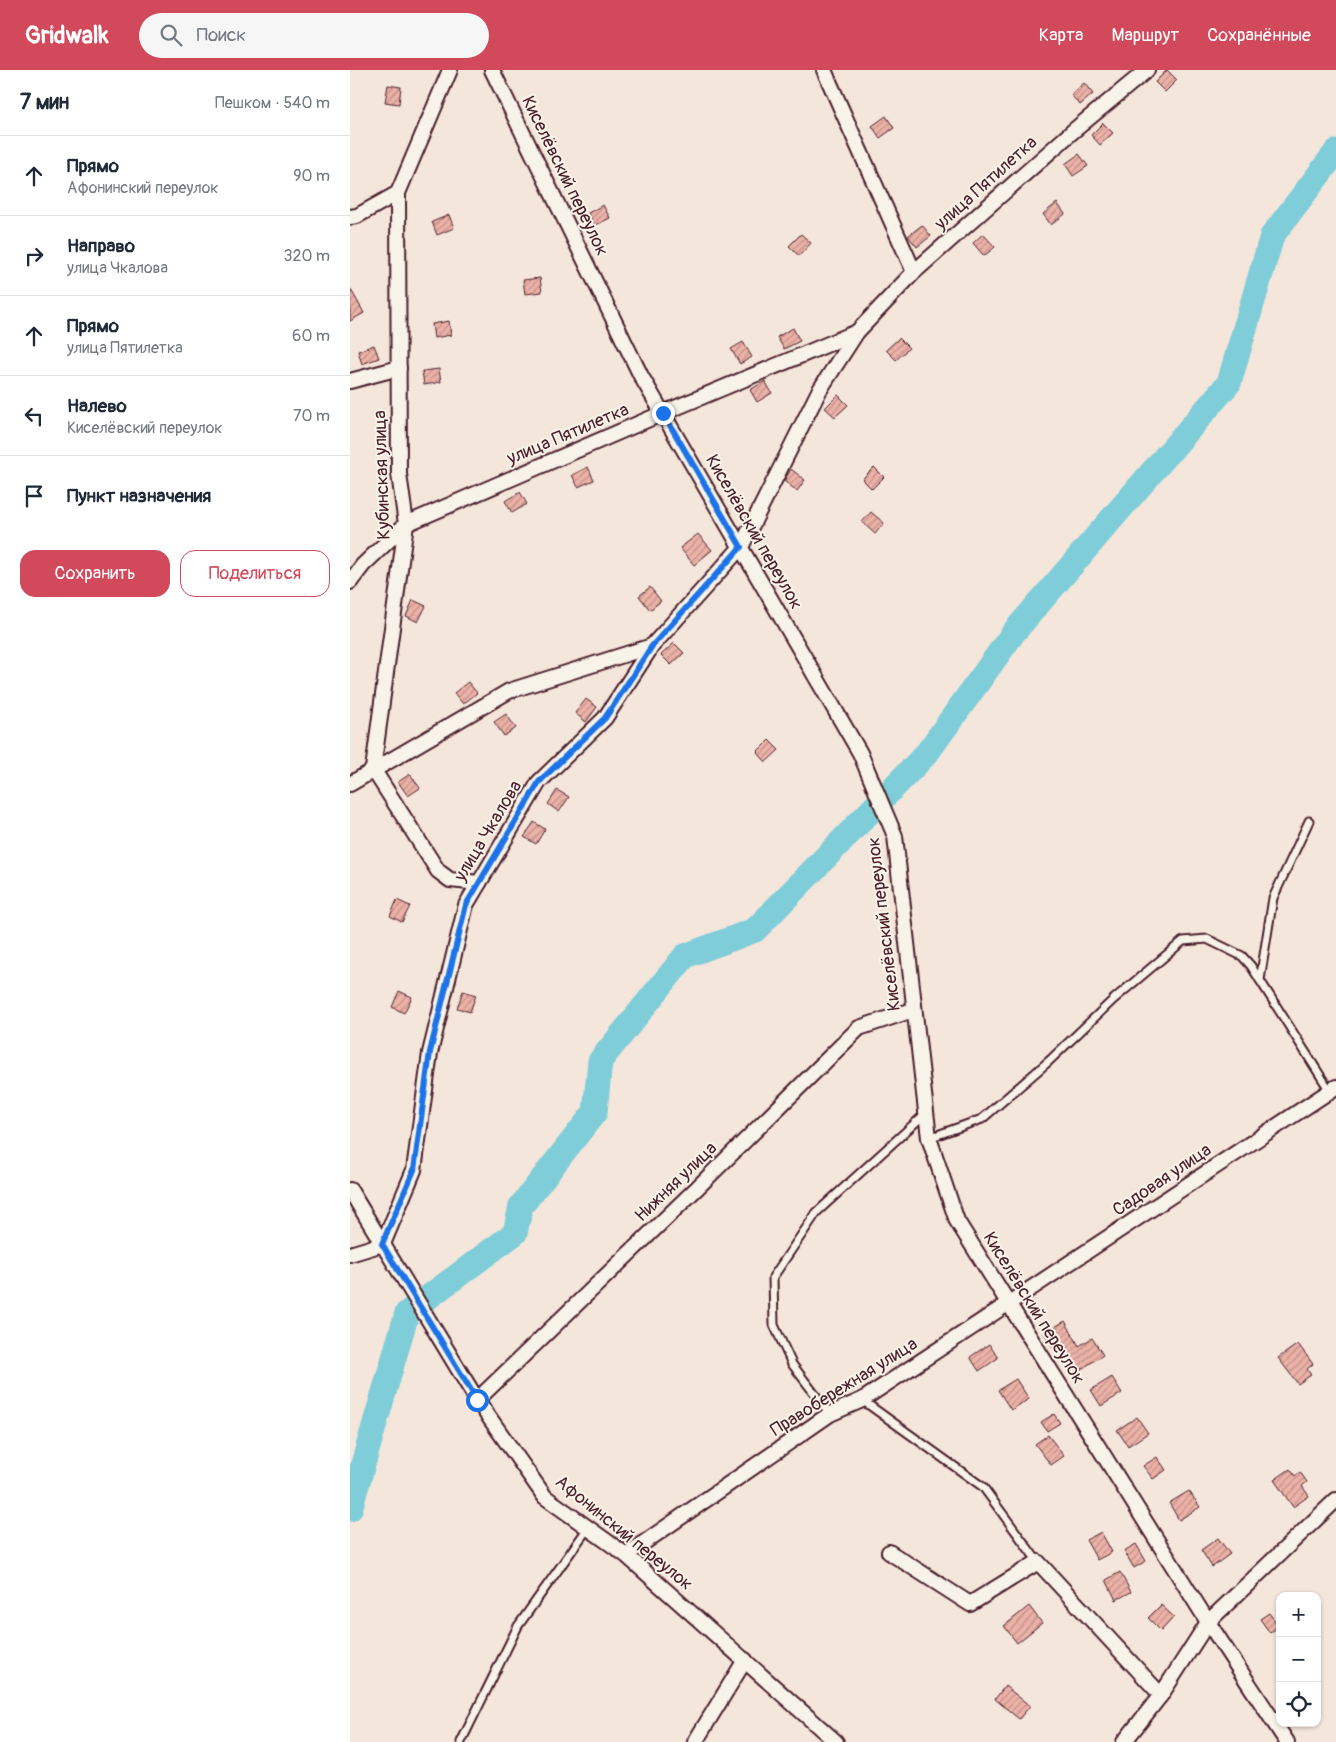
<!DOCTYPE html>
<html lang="ru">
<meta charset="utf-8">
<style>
body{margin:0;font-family:Pangolin,sans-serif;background:#f6f6f7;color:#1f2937}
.controls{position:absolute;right:15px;bottom:15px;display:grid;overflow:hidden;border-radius:10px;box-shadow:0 1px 4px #0004}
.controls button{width:45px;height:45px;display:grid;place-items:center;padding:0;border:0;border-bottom:1px solid #e0e1e3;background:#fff;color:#1f2937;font:25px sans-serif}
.stop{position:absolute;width:15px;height:15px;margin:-11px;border:4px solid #1a73e8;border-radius:50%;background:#fff}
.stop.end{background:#1a73e8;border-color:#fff;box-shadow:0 1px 5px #0008}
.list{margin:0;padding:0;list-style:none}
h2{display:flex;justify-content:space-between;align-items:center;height:65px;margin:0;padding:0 20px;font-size:21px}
h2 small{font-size:16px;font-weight:400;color:#747a83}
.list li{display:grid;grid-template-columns:32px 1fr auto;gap:15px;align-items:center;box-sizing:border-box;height:80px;padding:0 20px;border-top:1px solid #e0e1e3}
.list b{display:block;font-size:19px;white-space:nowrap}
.list p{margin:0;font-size:16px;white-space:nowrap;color:#747a83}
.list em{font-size:16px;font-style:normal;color:#747a83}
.actions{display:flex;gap:10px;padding:15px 20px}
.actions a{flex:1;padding:11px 0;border:1px solid #d1495b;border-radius:15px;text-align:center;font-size:18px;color:#d1495b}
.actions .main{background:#d1495b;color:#fff}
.icon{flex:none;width:28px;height:28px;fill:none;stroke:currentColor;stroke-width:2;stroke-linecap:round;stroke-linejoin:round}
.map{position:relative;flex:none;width:986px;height:1672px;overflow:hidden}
header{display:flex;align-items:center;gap:30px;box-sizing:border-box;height:70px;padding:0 25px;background:#d1495b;color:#fff}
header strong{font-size:24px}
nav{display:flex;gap:28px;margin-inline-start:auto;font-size:18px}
.search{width:350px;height:45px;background:#f6f6f7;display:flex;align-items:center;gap:12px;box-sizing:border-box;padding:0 18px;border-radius:28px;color:#747a83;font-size:19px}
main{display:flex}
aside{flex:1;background:#fff}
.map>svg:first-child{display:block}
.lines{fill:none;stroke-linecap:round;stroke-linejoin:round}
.river{stroke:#7ecdd9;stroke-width:25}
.building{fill:url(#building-hatch);stroke:#4a1f2b}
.lane-casing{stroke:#4a1f2b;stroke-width:11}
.street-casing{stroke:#4a1f2b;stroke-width:18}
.lane{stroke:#f7f3e8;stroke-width:7}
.street{stroke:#f7f3e8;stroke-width:14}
.route{stroke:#1a73e8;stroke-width:6}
.labels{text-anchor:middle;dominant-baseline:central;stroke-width:4;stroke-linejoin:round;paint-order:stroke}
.street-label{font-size:18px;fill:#4a1f2b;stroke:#f7f3e8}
</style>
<header>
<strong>Gridwalk</strong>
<div class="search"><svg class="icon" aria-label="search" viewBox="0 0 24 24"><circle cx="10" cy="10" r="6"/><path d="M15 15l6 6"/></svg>Поиск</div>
<nav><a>Карта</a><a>Маршрут</a><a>Сохранённые</a></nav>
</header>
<main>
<aside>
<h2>7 мин<small>Пешком · 540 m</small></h2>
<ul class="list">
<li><svg class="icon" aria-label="ahead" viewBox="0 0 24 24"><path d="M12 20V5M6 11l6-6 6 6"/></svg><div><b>Прямо</b><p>Афонинский переулок</p></div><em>90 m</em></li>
<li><svg class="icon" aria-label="right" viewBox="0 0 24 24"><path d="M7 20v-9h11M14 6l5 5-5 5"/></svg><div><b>Направо</b><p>улица Чкалова</p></div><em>320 m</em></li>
<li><svg class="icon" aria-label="ahead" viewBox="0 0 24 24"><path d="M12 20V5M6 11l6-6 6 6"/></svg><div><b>Прямо</b><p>улица Пятилетка</p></div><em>60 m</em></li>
<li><svg class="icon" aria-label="left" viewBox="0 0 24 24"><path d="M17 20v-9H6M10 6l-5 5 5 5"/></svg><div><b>Налево</b><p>Киселёвский переулок</p></div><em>70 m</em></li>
<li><svg class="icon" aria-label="arrive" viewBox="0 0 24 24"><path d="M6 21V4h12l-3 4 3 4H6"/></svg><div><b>Пункт назначения</b></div></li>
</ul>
<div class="actions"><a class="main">Сохранить</a><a>Поделиться</a></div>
</aside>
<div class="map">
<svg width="986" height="1672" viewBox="0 0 986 1672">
<defs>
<pattern id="building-hatch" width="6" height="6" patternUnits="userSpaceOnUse" patternTransform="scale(1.25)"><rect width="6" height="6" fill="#ecb2a8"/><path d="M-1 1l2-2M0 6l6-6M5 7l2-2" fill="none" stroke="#c19089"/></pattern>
</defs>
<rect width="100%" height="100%" fill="#f5e6db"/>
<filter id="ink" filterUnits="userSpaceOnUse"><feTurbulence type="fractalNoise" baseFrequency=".02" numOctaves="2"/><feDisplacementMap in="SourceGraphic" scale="10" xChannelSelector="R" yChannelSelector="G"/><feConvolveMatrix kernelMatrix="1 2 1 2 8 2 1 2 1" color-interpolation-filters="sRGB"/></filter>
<g filter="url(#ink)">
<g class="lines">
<!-- river -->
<path class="river" d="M0,1439L57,1243L165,1163L171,1136L245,1042L250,991L335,886L405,860L577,683L664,562L879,313L922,166L986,82"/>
</g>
<!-- building -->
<g class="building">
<path d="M817,0L827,10L815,22L805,12Z"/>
<path d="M734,13L743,24L730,35L721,25Z"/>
<path d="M38,15L51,17L49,34L35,32Z"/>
<path d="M536,46L544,58L530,68L522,56Z"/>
<path d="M753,53L763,63L750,75L741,65Z"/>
<path d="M729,84L738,96L723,106L715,94Z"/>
<path d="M707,133L715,144L701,155L693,144Z"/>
<path d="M253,135L260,148L244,156L238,143Z"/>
<path d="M99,145L104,158L87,165L82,152Z"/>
<path d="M572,155L581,166L567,177L558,166Z"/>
<path d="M451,164L461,173L449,186L439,176Z"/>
<path d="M633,164L645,177L634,186L623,173Z"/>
<path d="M190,208L192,222L175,224L173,210Z"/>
<path d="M0,218L14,243L0,251Z"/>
<path d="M99,251L101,265L84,268L82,254Z"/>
<path d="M443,258L450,271L434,279L427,267Z"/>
<path d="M549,268L559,278L546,290L536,280Z"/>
<path d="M393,272L402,287L390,294L381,279Z"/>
<path d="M24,275L29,288L12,294L8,281Z"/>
<path d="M89,299L91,312L74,315L72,301Z"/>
<path d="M415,311L422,323L407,332L400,320Z"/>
<path d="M488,325L498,335L485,347L475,338Z"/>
<path d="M238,397L244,410L228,417L222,405Z"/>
<path d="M524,397L534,407L522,419L512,409Z"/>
<path d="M441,399L455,410L447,421L434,411Z"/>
<path d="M170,422L177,434L162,443L155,431Z"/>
<path d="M521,442L534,453L525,464L512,452Z"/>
<path d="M348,464L362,480L344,495L330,478Z"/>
<path d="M300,517L311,531L300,540L289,526Z"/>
<path d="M63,530L76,536L68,552L56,546Z"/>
<path d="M324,573L334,583L321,595L311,585Z"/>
<path d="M118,612L127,623L113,634L104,623Z"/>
<path d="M236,629L247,637L236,652L225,643Z"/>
<path d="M156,644L166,658L154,666L144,652Z"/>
<path d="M419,670L429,680L416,692L407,682Z"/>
<path d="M60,704L70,718L58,726L48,712Z"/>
<path d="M207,720L219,727L209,742L198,734Z"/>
<path d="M184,752L195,759L186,774L174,767Z"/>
<path d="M47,830L60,836L52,852L40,846Z"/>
<path d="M49,921L62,927L54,943L42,937Z"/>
<path d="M113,921L126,925L120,942L107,938Z"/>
<path d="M715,1251L729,1276L742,1268L753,1285L727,1302L710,1274L703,1278L694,1263Z"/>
<path d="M639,1274L648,1288L629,1301L620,1287Z"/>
<path d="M948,1274L963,1294L957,1299L961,1305L948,1314L928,1288Z"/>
<path d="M762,1307L772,1323L751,1336L741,1320Z"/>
<path d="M666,1309L679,1329L661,1340L648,1320Z"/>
<path d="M704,1344L710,1353L697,1361L691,1352Z"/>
<path d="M787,1347L798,1363L778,1376L767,1360Z"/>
<path d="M698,1365L714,1386L701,1395L685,1374Z"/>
<path d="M807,1387L816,1400L803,1409L793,1396Z"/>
<path d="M940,1399L945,1406L950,1402L957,1412L952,1416L959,1426L943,1437L924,1410Z"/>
<path d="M839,1421L850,1437L829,1450L819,1433Z"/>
<path d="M751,1462L762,1482L747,1490L736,1470Z"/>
<path d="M868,1468L880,1484L862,1497L851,1480Z"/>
<path d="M786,1474L796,1491L784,1498L774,1481Z"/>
<path d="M770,1502L781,1522L766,1530L756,1510Z"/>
<path d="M811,1535L824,1547L811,1561L798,1548Z"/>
<path d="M679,1536L692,1553L667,1573L654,1556Z"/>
<path d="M919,1543L929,1556L920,1563L910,1549Z"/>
<path d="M655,1616L680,1636L669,1649L645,1629Z"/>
</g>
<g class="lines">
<defs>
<g id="lane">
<path d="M910,910L923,828L959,751"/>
<path d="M579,1068L632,1049L699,991L764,929L833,871L857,869L892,886L901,896L980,1021"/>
<path d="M512,1330L633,1417L688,1492"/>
<path d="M480,1344L442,1294L424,1255L423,1207L467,1142L576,1043"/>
<path d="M111,1672L168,1556L238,1458"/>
</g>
<g id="street">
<path d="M142,0L291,306L510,683L545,766L579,1068L607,1151L858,1552L937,1672"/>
<path d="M474,0L564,202"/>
<path d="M48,123L49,404L56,454L23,699L88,801L100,810L129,813"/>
<path d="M0,147L7,146L48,123L100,0"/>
<path d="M0,311L49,298"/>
<path d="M0,512L13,495L56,454L313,343L507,262"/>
<path d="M302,576L391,477L469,321L507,262L564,202L722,62L797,0"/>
<path d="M0,714L159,621L302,576L255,648L189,712L116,835L80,983L64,1100L33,1174L0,1184"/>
<path d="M0,1120L127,1330L195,1427L276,1485L486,1672"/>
<path d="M127,1330L345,1120L509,958L563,940"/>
<path d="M539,1482L620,1534L688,1492L811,1625"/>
<path d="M276,1485L480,1344L512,1330L986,1017"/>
<path d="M345,1672L395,1590"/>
<path d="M774,1672L811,1625L858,1552L986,1430"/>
</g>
</defs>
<!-- lane casing -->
<use href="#lane" class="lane-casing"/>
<!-- street casing -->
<use href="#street" class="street-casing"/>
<!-- lane -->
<use href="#lane" class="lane"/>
<!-- street -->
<use href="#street" class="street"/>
</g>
</g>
<g class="lines" filter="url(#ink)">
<!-- route -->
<path class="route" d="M127,1330L32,1174L64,1100L80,982L116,835L189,712L255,648L302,576L391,477L313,343"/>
</g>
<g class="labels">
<!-- street labels -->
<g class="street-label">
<text transform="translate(215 106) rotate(64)">Киселёвский переулок</text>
<text transform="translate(636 113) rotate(-42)">улица Пятилетка</text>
<text transform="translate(218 364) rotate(-23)">улица Пятилетка</text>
<text transform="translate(32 405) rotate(-92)">Кубинская улица</text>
<text transform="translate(404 462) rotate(60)">Киселёвский переулок</text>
<text transform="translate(138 761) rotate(-59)">улица Чкалова</text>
<text transform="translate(534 854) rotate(-97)">Киселёвский переулок</text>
<text transform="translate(812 1110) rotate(-34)">Садовая улица</text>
<text transform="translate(326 1112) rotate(-44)">Нижняя улица</text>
<text transform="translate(684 1238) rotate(58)">Киселёвский переулок</text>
<text transform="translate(494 1317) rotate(-32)">Правобережная улица</text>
<text transform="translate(274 1463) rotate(39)">Афонинский переулок</text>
</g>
</g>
</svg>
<div class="controls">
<button>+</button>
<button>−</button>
<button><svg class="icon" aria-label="locate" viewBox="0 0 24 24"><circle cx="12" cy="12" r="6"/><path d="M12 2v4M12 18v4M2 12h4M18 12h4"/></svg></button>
</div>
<div class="stop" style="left:127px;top:1330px"></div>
<div class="stop end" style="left:313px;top:343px"></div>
</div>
</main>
